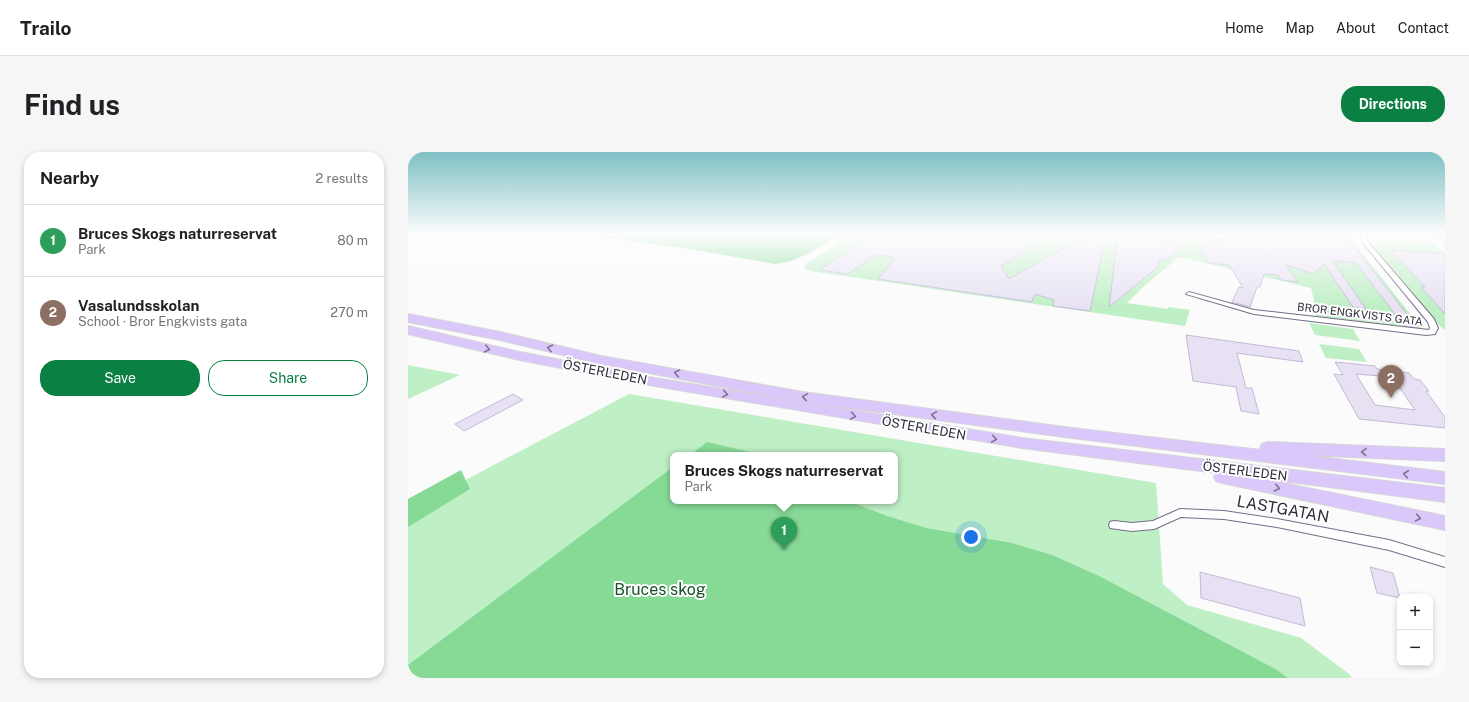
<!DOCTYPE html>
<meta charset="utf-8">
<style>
body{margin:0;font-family:"Public Sans",sans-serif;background:#f6f6f6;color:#202124}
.controls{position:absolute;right:12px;bottom:12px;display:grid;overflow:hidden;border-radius:8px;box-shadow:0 2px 6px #0003}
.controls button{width:36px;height:36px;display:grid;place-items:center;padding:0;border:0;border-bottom:1px solid #e0e0e0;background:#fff;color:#202124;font:20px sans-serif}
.you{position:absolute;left:563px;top:385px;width:14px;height:14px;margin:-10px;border:3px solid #fff;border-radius:50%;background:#1a73e8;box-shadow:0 0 0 6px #1a73e833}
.badge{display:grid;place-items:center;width:26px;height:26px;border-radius:50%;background:#0b8043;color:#fff;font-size:13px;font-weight:700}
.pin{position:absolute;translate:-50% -33px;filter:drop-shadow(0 1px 2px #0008)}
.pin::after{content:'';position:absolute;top:21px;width:14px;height:12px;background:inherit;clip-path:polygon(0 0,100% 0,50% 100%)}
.popup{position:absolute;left:262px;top:300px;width:228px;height:52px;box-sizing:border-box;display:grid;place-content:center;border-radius:8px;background:#fff;filter:drop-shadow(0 1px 3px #0005);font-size:13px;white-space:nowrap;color:#757577}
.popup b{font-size:15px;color:#202124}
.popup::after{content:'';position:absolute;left:50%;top:100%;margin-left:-8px;border:8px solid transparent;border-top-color:#fff}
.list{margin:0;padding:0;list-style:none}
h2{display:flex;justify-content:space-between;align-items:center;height:52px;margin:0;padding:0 16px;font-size:17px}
h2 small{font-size:13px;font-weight:400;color:#757577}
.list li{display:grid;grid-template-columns:26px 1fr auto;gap:12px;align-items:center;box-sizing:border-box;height:72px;padding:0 16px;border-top:1px solid #e0e0e0}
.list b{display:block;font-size:15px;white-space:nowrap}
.list p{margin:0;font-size:13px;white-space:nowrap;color:#757577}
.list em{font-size:13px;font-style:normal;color:#757577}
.actions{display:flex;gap:8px;padding:12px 16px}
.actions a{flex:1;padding:9px 0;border:1px solid #0b8043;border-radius:16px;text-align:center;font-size:14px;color:#0b8043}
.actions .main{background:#0b8043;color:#fff}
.map{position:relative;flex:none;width:1037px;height:526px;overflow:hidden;border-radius:16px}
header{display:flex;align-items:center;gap:24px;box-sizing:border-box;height:56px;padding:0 20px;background:#fff;border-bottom:1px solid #e0e0e0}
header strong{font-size:19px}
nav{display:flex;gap:22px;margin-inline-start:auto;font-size:14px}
.intro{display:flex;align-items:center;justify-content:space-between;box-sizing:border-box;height:96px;padding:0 24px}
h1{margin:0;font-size:28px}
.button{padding:10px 18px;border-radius:16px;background:#0b8043;color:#fff;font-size:14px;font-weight:700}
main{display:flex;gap:24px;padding:0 24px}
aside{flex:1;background:#fff;border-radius:16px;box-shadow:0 2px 6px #0003}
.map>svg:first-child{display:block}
.green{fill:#beefc5;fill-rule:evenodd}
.forest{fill:#87da96}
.building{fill:#e7e1f3;stroke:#c2b9d7;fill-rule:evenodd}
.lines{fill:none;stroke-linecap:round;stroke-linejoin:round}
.street-casing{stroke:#766d88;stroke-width:2}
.secondary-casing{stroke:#766d88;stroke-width:2}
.primary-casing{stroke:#d6d5d8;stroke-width:2}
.street{fill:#fff;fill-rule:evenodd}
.secondary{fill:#ece4fc;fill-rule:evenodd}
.primary{fill:#dac8fa;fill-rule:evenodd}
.oneway{stroke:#7d7390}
.labels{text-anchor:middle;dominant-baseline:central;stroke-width:4;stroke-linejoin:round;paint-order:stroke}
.far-street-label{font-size:11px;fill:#312e3a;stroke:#fff}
.street-label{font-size:13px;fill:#312e3a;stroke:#fff}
.near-street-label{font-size:16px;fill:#312e3a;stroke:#fff}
.near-park-label{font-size:16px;fill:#165126;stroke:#fff}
</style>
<header>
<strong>Trailo</strong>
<nav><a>Home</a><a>Map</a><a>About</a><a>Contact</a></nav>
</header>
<div class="intro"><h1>Find us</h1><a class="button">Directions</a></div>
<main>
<aside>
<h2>Nearby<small>2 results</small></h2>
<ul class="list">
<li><span class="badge" style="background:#2e9e5b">1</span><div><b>Bruces Skogs naturreservat</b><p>Park</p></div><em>80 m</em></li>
<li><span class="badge" style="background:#8d6e63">2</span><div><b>Vasalundsskolan</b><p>School · Bror Engkvists gata</p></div><em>270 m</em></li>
</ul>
<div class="actions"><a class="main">Save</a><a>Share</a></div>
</aside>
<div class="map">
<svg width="1037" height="526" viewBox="0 0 1037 526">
<rect width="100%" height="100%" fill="#fbfbfb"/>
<!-- green -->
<g class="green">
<path d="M444,82H939L1015,178L911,166L904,161L906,148L903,136L771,105L734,136L719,151L760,157V155L782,158L777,174L402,119L396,116V114Z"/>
<path d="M971,88L1026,92L1037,101V178L1032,174L962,92L974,93V92Z"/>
<path d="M901,171L945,177L952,189L907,183Z"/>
<path d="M911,192L951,197L959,210L918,206Z"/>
<path d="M0,213L52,223L0,247Z"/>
<path d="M221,242L748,331L755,432L779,453L893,486L941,522L944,526H0V363L63,325ZM265,303H487V349H265Z"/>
</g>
<!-- forest -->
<g class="forest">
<path d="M168,82H433L402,101L383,109L367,112L282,97Z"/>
<path d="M299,290L355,303H282Z"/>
<path d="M265,315V349H440L479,364L518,376L604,391L644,403L691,424L869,518L880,526H0V513Z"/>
<path d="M53,318L62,337L0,375V347Z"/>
</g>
<!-- building -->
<g class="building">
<path d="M463,82H639L619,95L622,96L593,114L601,127L665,91L672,93L689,82H698L682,159L645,154L646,148L627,142L624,150L470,127L487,106L469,102L440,122L411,118L454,91L451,89Z"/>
<path d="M710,82H735L776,94L758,108H752L751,114L701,155Z"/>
<path d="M820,82H916L938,84L1009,175L996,174L948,111L924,108L958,157L945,155L916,112L905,122L878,113L890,130L873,128L870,123L856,122L852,135H849L842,155L824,150L831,135L835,136L821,113L800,111L788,85L811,92L808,87H820Z"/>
<path d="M982,98L1037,102V162L1013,135H1017Z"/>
<path d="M778,183L891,199L895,210L829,201L838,236H844L851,262L833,259L828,235L785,229Z"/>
<path d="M927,210L967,214L969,217L1001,221L1006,227L1012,228L1021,239H1018L1037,265V276L951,267L926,222L935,223ZM948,222L972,224L979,234L992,236L1007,258L967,253Z"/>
<path d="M105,242L115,248L56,279L47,272Z"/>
<path d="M962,415L985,421L992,446L969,441Z"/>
<path d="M792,420L892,446L897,474L793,446Z"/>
</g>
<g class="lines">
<defs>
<g id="street">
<path d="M952,82H958L960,90L1026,167L1030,176L1027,182L1018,183L846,162L778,142L781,140L846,158L1021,178L1022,176L1020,170L955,91Z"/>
<path d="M772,357L816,359L869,367L981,388L1037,405V415L981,398L869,375L816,367L773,365L746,377L724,379L702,376L701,373L702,370L706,369L724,371L745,369Z"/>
</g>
<path id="secondary" d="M1028,82H1037V89Z"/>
<g id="primary">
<path d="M0,162L92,180L193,204L395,240L664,276L853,298L852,296L854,292L860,290L1037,297V309L895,303L1037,320V332L664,286L395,250L193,212L92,188L0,170Z"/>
<path d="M0,174L107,199L235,224L614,286L1037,336V350L851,326L1037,364V378L814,331L808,329L806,325L808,321L614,296L235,232L107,207L0,182Z"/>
</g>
</defs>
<!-- street casing -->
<use href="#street" class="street-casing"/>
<!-- secondary casing -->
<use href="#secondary" class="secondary-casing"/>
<!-- primary casing -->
<use href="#primary" class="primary-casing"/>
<!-- street -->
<use href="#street" class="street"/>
<!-- secondary -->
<use href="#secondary" class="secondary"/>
<!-- primary -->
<use href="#primary" class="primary"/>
</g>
<!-- one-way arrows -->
<defs><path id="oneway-chevron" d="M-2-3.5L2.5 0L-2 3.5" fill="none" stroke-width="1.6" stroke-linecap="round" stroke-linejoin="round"/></defs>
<g class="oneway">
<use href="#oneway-chevron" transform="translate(142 196) rotate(-167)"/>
<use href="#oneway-chevron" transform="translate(79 197) rotate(13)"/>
<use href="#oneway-chevron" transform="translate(269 221) rotate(-170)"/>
<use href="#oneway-chevron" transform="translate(317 242) rotate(10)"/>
<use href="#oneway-chevron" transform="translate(397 245) rotate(-171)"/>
<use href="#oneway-chevron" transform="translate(526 263) rotate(-172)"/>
<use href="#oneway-chevron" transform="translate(445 264) rotate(10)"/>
<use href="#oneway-chevron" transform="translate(586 287) rotate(8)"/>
<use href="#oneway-chevron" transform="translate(956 300) rotate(-178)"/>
<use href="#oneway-chevron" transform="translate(998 322) rotate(-173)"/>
<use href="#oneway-chevron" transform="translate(869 336) rotate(12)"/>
<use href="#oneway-chevron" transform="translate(1010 366) rotate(12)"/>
</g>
<!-- sky -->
<linearGradient id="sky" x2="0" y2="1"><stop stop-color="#7ec0c4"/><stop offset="0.53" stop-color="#fdfdfd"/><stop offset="1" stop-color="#fdfdfd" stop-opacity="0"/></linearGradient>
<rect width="1037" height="156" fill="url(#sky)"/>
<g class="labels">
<!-- far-street labels -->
<g class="far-street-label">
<text transform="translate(952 162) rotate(7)">BROR ENGKVISTS GATA</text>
</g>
<!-- street labels -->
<g class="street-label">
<text transform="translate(197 220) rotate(11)">ÖSTERLEDEN</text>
<text transform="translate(516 276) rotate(10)">ÖSTERLEDEN</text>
<text transform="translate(837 319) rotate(7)">ÖSTERLEDEN</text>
</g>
<!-- near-street labels -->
<g class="near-street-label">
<text transform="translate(875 357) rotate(10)">LASTGATAN</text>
</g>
<!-- near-park labels -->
<g class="near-park-label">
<text x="252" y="437">Bruces skog</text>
</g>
</g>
</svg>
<div class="controls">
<button>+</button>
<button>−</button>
</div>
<div class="you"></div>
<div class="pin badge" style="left:376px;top:398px;background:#2e9e5b">1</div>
<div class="popup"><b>Bruces Skogs naturreservat</b>Park</div>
<div class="pin badge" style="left:983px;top:246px;background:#8d6e63">2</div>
</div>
</main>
